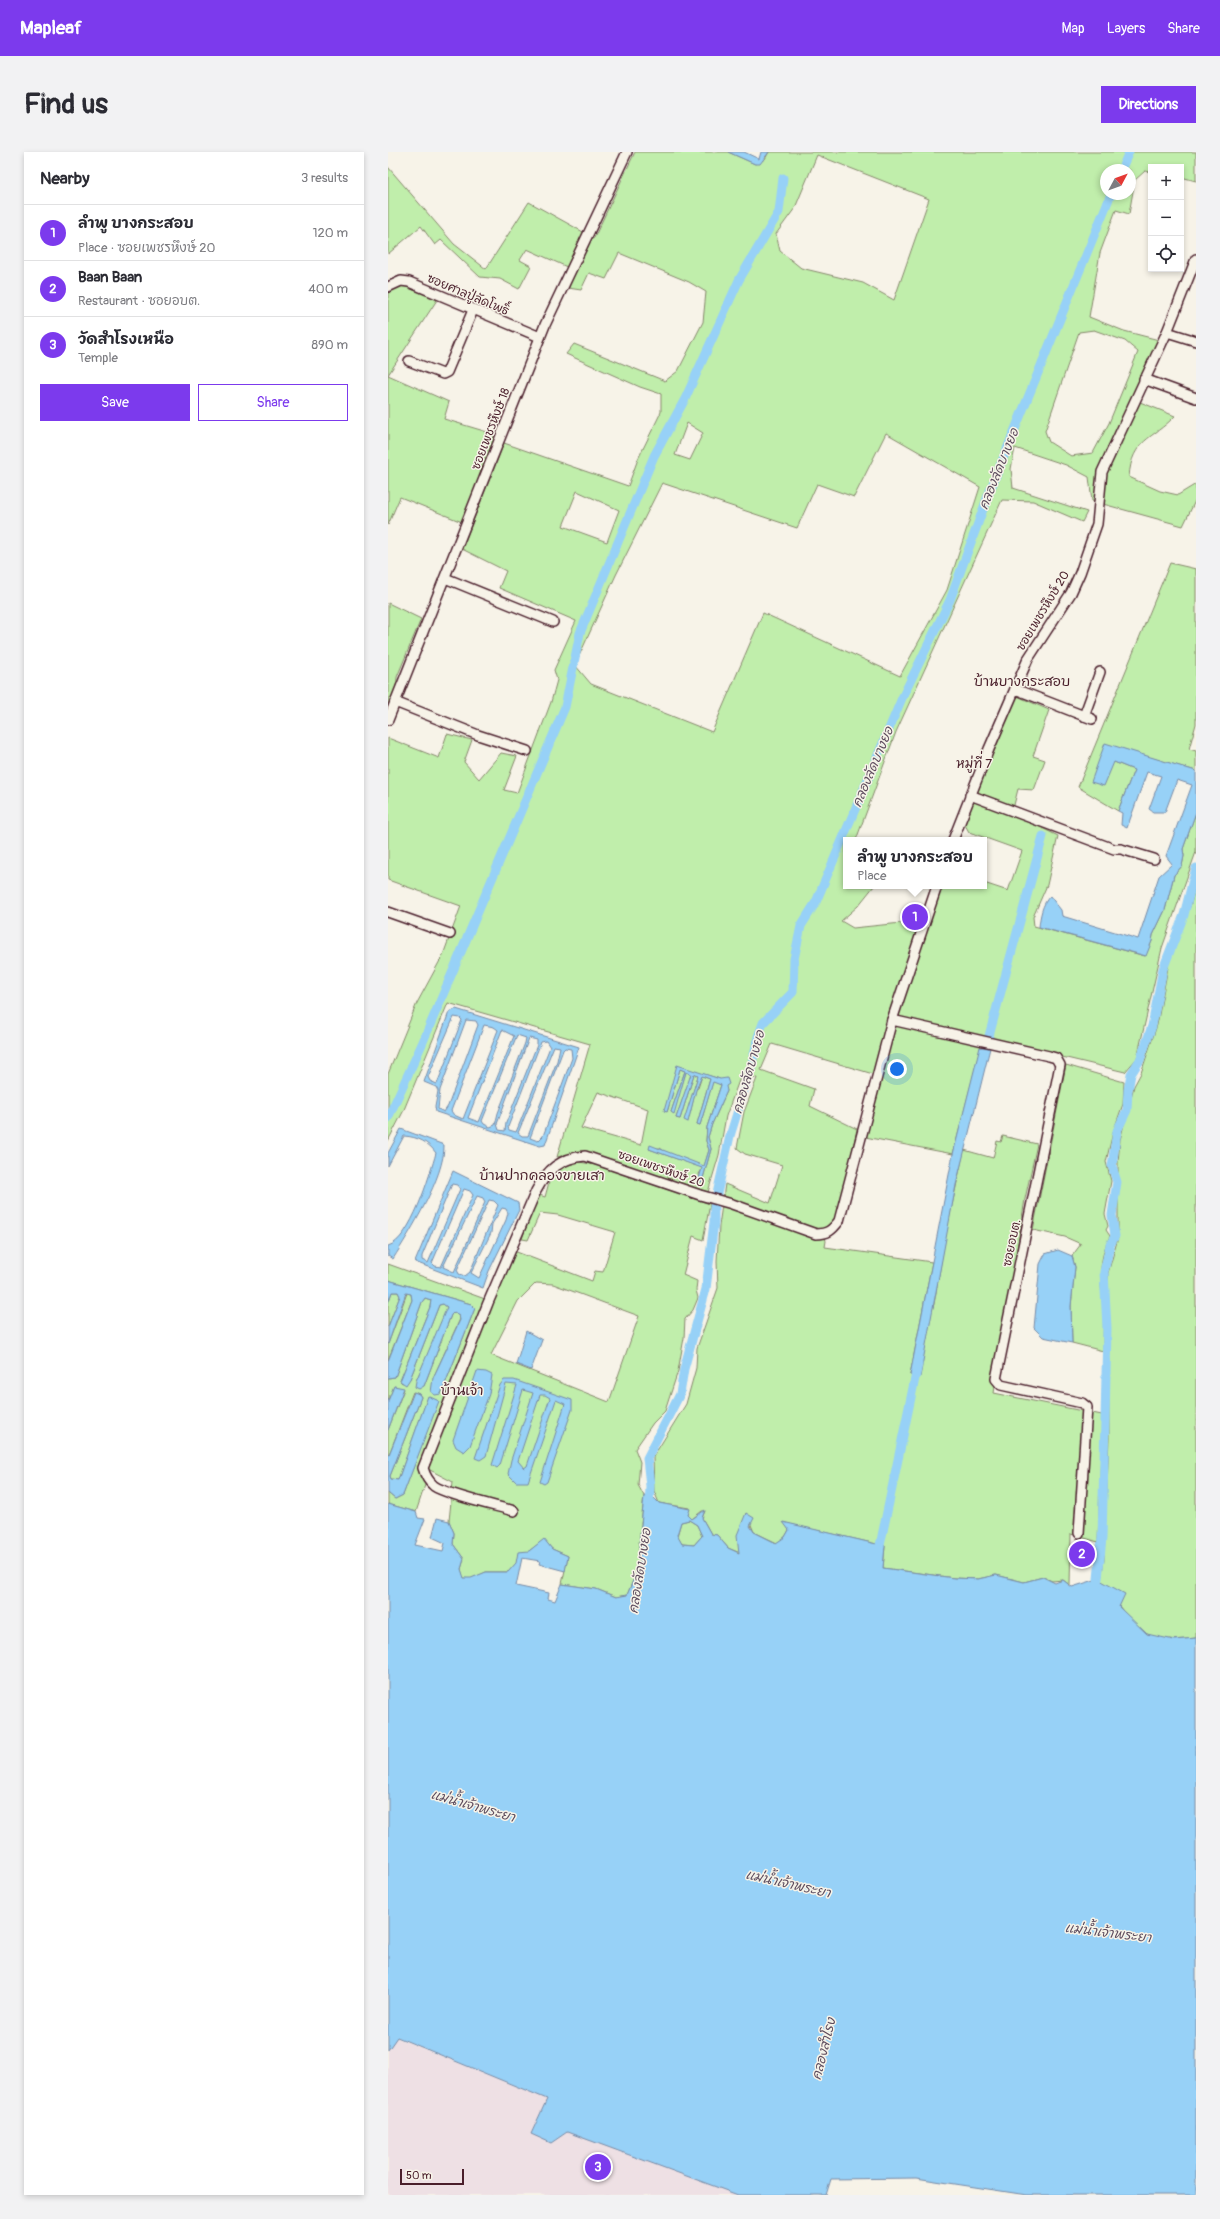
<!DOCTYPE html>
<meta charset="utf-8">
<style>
body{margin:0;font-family:Pangolin,"Playpen Sans Thai",sans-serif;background:#f2f2f3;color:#2b2b33}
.controls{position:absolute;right:12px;top:12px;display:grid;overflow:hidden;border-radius:0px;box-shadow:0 2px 6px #0003}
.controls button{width:36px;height:36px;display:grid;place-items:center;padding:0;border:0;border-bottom:1px solid #e1e1e2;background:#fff;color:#2b2b33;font:20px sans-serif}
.compass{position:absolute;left:712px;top:12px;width:36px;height:36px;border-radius:50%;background:#fff;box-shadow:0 2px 6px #0003;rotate:49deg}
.scale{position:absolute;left:12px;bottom:10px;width:64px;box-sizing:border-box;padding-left:4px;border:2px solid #4a1f2b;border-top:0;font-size:11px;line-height:14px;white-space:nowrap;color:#4a1f2b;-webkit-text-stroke:3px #f7f3e8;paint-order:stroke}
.you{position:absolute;left:509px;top:917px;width:14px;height:14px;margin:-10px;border:3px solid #fff;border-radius:50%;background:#1a73e8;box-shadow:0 0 0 6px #1a73e833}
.badge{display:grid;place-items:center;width:26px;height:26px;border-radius:50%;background:#7c3aed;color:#fff;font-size:13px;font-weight:700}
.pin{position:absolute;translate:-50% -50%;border:2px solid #fff;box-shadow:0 1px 4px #0006}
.popup{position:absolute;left:455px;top:685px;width:144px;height:52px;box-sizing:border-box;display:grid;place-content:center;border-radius:0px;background:#fff;filter:drop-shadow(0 1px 3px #0005);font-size:13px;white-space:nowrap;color:#7c7c81}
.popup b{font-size:15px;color:#2b2b33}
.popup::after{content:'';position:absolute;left:50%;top:100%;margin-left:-8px;border:8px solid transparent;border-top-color:#fff}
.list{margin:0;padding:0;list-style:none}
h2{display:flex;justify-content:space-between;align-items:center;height:52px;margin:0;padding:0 16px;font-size:17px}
h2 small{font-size:13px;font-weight:400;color:#7c7c81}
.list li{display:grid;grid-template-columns:26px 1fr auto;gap:12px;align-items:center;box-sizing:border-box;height:56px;padding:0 16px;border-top:1px solid #e1e1e2}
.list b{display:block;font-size:15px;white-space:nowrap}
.list p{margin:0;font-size:13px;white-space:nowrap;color:#7c7c81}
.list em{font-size:13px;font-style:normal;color:#7c7c81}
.actions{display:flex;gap:8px;padding:12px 16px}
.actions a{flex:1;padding:9px 0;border:1px solid #7c3aed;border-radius:0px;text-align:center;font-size:14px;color:#7c3aed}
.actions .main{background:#7c3aed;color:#fff}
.icon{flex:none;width:22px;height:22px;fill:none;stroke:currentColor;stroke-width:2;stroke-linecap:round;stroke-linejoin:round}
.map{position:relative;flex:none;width:808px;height:2043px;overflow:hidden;border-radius:0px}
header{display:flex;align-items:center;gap:24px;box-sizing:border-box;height:56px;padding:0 20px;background:#7c3aed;color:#fff}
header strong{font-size:19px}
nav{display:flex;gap:22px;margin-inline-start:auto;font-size:14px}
.intro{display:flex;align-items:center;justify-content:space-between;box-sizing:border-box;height:96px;padding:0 24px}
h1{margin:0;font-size:28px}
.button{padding:10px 18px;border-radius:0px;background:#7c3aed;color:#fff;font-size:14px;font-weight:700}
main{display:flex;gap:24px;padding:0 24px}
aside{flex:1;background:#fff;border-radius:0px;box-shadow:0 2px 6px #0003}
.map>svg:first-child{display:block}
.built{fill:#eee0e4}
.green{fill:#c0eeab;stroke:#85866b;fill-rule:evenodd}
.water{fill:#97d1f7;stroke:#788aa5;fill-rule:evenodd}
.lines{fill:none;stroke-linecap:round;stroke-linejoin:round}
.canal{stroke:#97d1f7;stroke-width:9}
.street-casing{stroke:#4a1f2b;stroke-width:12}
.street{stroke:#f7f3e8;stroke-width:9}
.labels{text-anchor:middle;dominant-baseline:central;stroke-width:3;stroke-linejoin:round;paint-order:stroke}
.street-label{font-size:12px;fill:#4a1f2b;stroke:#f7f3e8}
.water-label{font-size:13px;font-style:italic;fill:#5d4c5e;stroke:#f7f3e8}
.neighbourhood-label{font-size:13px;fill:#4a1f2b;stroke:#f7f3e8}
.quarter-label{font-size:14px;fill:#4a1f2b;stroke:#f7f3e8}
</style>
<header>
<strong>Mapleaf</strong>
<nav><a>Map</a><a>Layers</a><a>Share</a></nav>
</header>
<div class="intro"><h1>Find us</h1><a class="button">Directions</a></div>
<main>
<aside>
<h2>Nearby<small>3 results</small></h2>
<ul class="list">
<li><span class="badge">1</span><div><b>ลำพู บางกระสอบ</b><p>Place · ซอยเพชรหึงษ์ 20</p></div><em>120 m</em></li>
<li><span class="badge">2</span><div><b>Baan Baan</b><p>Restaurant · ซอยอบต.</p></div><em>400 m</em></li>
<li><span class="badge">3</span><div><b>วัดสำโรงเหนือ</b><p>Temple</p></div><em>890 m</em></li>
</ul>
<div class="actions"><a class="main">Save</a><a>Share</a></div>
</aside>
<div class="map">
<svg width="808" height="2043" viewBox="0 0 808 2043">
<rect width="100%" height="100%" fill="#f7f3e8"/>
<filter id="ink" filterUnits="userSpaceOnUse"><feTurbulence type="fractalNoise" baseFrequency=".025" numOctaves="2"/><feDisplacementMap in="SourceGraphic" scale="8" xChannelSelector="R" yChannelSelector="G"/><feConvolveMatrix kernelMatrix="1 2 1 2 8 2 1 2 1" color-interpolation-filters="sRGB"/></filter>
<g filter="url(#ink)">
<!-- built -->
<path class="built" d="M0,1882L159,1947L143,1982L163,1991L179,1980L350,2043H0Z"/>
<!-- green -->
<g class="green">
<path d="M247,0H340L367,12L377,7L381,0H808V29L793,25V15H763V20L757,19L747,28L741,62L728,58L712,101L701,165L736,179L771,188L752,250L787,264C764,288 744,287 741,325L772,339L790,343L808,332V347L795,374L704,349L701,325L678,313L627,296L623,317L625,336L699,360L694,370L645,349L614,348L508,580L468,688H458V734H486L470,754L453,769L465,776L533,769L549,734H596V731L620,739L634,699L581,680L576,671L629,544L661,558L645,604L657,608L646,638L630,637L624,661L670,684L659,733L645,765L646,774L757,804L764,789L765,783L777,758L786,723L794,714L796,704L795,697L808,660V700L774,796L749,906L737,920L595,886L565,1002L477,985L485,922L384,892L373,918L426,937L422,954L469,977L449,1069L435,1077L438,1089L437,1095L544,1110L522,1223L546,1152L558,1081L576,998L605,1006L609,989L613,990L615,984L649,992L637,1047L606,1241L714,1263L710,1390L683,1382L682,1433L675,1428L664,1429L655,1425L636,1430L608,1423L590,1427L566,1426L495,1416L497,1394L397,1371L401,1378L397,1385L389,1391L366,1380L358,1361L352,1401L340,1396L329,1383L323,1382L314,1366L317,1359H314L304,1367L300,1363L301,1356L271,1351L266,1339L265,1305L298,1252L308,1216L309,1196L330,1136L329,1109L331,1074L337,1032L382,1051L394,1013L357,1002L349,996L356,960L369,926L353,923L338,964L331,1003L320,1040L195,999L169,1005L202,892L60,851L15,960L0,989V922L29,851L55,803L73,754L0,728V586L51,606L59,582L84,588L76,610L91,627L113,601L129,604L116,638L129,641L163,550L169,528L166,518L188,469L111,436L118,419L74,397L116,291L240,334L250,307L273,260V242L252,235L178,202L186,192L277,229L290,219L315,170L318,140L301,130L231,101L218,127L201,121L193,138L180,136L202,87L206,86ZM429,3L541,47L506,148L475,131L413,116L392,99L388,82L407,56ZM718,18H742V42H718ZM706,178L737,189L750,200L721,271L705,301L683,304L661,290L657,279L691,180ZM299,271L315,281L302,308L287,303ZM498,281L592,335L559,438L512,524L375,461L324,580L203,532L187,513L228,423L274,331L409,376L429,332L466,345ZM189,339L231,358L219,390L175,374ZM289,914L332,927L339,939L324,972L320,985L323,997L314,1030L311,1022L315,1016L261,997L272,996L279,1001L316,1015L321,998L318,989L319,975L333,933L325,929L312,973L309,972L322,927L314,924L310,936L308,937L300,969L297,967L310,924L306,922L292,967L288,966L304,921L298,920L285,961L283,960L297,919L292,917L279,960ZM210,940L260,957L253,993L193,976Z"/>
<path d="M0,15L66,92L98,117L141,50L197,81L179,115L139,97L132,108L143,114L131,137L112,127L92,125L53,88L47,93L33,74L0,102Z"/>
<path d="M4,129L49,148L0,223L61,250L56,267L106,282L104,299L74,370L12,345L0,373V132Z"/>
<path d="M782,411L808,417V572L801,597L808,599V619L717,592L726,610L746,618L730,659L690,635Z"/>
<path d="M0,451L33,467L9,525L8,538L0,559Z"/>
<path d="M808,732V1486C792,1488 775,1489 759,1482C744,1476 723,1442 713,1429L716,1408L721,1286L720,1121L730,1086V1010L732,988L746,934L753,921L769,873L781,810L803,752Z"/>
<path d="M678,913L736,930L735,952L725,980L718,1010L723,1029L717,1062L720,1074L718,1078L722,1084C709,1110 713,1130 715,1158C716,1171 715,1185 715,1199L684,1191L683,1154L687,1115L684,1104L693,1092L677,1085L645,1078Z"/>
<path d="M186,1009L208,1013L322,1052L315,1088L305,1084L295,1123L309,1129L308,1138L310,1146L305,1158L297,1167L296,1186L290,1219L277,1259L265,1271L247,1297L252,1310L250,1333L256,1344L251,1393L252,1412L239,1443L228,1445L208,1437L174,1432L180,1404L164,1397L156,1388L141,1399L120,1420H98L83,1427L75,1426L73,1417L76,1407L65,1392L66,1381L61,1369L65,1330L42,1318L28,1360L0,1352V1341L7,1347L15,1343L50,1249L40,1245L10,1328L3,1327L2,1324L33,1245L31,1242L25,1240L0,1305V1278L16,1237L6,1234L0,1249V1226L7,1225L34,1150L37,1146L43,1148L42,1155L12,1229L14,1231L22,1227L51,1153L55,1152L59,1155L56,1166L28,1229L36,1234L63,1163L66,1160L71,1163L72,1167L45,1226L53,1242L87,1156L83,1152L0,1128V1112L97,1147L126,1099L204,1129L207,1119L215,1120L227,1080L170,1063L152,1061L140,1088L134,1087L149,1042L157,1045L164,1019ZM148,1131L165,1132L251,1164L221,1250L103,1203L130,1149Z"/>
<path d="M4,1140H10L12,1144L0,1175V1151Z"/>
<path d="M19,1141L23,1142L24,1148L0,1208V1192Z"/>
<path d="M301,1368L309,1373L314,1384L306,1393L294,1392L289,1384L293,1370Z"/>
</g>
<!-- water -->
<g class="water">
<path d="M340,0H356L371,7L373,0H381L372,12H367Z"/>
<path d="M717,591L808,619V660L795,697L796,704L794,714L786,723L777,758L765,783L764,789L758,804L651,775C652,765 654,752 662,744L673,758L674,764L750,787L771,724L784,712L778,704L804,633L789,628L777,660H765L761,657L773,624L759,620L739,676L733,673L734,661L730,659L746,618L726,610L716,634L703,630Z"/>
<path d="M68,857L191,895L157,993L152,994L48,960L47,955L50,939L48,935L36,930L61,860ZM66,865L72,866L74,868L49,932L42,929L40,925ZM78,868L88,869L90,873L60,954L56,960L50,957L52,938ZM96,873L106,875L110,878L75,967L66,963L63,959ZM114,878L126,884L91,970L80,966ZM129,883L138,886L137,891L110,961L107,973L102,975L96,972L94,969ZM141,886L149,888V893L118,971L117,979L111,978L109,972ZM158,889L162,895L131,973L128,980L121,978L120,975L153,890ZM166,894L172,895L169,909L140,984H134L130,981ZM177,896L183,897L184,906L155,984L150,989L142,986L175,898Z"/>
<path d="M592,895L602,896L568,1033L532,1225L522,1223L565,1002Z"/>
<path d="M289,913L332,927L339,926L341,932L338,934L339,939L324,972L320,985L323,997L314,1030H310L314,1016L261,997L262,993L316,1014L321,998L318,989L319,975L333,933L325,930L312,973L309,972L322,927L314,924L308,938L300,970L296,968L310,924L306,922L292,967L288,966L303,922L298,920L286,962L283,960L297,919L292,917L279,960L276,959Z"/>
<path d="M13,977L56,993C57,1024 22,1080 5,1107L0,1104V1094C23,1088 42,1022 48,1001C40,990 30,985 16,984L0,1014V1001Z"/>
<path d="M65,1019L130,1051L131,1058L101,1119L95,1136L27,1110ZM64,1032L69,1033L72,1037L40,1111L34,1108V1104ZM76,1037L82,1039L85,1043L53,1115L47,1114L44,1111ZM89,1044L95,1046L97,1050L66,1120L55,1115ZM101,1048L106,1049L110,1053L82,1120L77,1124L71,1122L69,1118ZM114,1056L118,1057L120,1061L118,1068L91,1126L83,1121L103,1081L104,1072Z"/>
<path d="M670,1098L684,1104L687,1115L683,1154L684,1191L655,1185L646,1176L652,1112L657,1102Z"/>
<path d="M0,1128L83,1152L87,1156L53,1242L47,1243L43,1240L45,1226L72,1168L71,1163L66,1160L63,1163L36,1234L31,1237L27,1235L28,1229L59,1155L55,1152L51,1153L22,1227L18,1233L12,1229L42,1155L43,1148L37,1146L34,1150L7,1225L0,1226V1209L24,1148L23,1142L18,1141L0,1192V1175L12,1144L10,1140H4L0,1151Z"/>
<path d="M138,1179L154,1188L143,1218L128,1212Z"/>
<path d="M89,1219L98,1220L104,1223L101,1242L82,1294L76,1300L68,1295L65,1288Z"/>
<path d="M116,1228H126L184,1248V1258L159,1330L156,1332L152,1330L177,1252L168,1248L140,1330H128L120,1322L123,1308L145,1241L135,1238L112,1313L109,1316L104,1313L129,1233L118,1232L98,1304L92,1308L87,1306L112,1233ZM152,1243H157L162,1246L139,1314L136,1316L130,1309Z"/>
<path d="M6,1234L16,1236L0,1278V1249Z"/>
<path d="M26,1240L31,1242L33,1245L2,1324L3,1327L10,1328L40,1244L51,1249L15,1343L7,1347L0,1341V1305Z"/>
<path d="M256,1344L265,1345L271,1351L302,1357L300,1363L304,1367L317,1358L314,1366L323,1382L329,1383L340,1396L351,1401L349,1383L358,1361L366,1366L362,1374L366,1380L388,1391L397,1385L401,1378L395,1370L497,1394L495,1416L566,1426L590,1427L608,1423L636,1430L655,1425L667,1431L675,1428L684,1435L710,1427L737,1442L731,1455L759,1482L786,1488L808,1486V2043H639L528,2026L443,2027L438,2043H350L179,1980L163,1991L143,1982L159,1947L9,1885L0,1898V1352L28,1360L30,1366L37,1367L27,1393L55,1399L57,1391L44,1385L49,1366L61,1369L66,1381L65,1392L76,1407L73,1417L76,1426H83L98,1420H120L128,1411L130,1400L141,1399L156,1387L164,1397L180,1404L177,1419L151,1412L152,1409L134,1406L128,1434L161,1441L160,1447L167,1449L174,1432L208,1437L228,1445L239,1443L252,1412L251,1393ZM301,1368L309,1373L314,1384L306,1393L294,1392L289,1383L293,1370Z"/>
</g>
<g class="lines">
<!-- canal -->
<g class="canal">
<path d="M733,18L741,0"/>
<path d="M601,884L655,684"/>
<path d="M0,966L34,892L177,555L192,481L266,304L297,247L351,128L391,60L395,26"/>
<path d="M261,1356L262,1334L259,1306L292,1242L296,1217L318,1137L326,1070V1055L342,984L363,916L370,885L375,871L405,840L406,807L413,774L428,750L514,546L562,448L601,341L723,42"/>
<path d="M490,1403L530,1212"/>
<path d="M710,1427L714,1386L717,1269L719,1176L716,1120L722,1093L727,1084L724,1063L729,1030L724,1014L729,979L739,958L740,938L743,922L752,908L764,874L775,817L796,763L808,716"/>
</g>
<defs>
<g id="street">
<path d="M0,135L13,129L21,130L152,185"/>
<path d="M779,180L808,189"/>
<path d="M21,209L55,222L59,220L85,158"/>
<path d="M756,227L808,246"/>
<path d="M57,426L165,470"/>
<path d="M627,537L704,567"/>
<path d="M7,550L90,583L139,599"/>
<path d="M696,564L712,520"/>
<path d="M0,568L157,173L239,0"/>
<path d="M582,643L726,697H733L766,707"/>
<path d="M565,688L601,597L640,507L683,441L692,421L709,372L714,320L779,180L808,107"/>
<path d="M0,760L62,782"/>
<path d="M504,868L661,904L668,906L672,913L608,1227L613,1233L694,1251L699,1255L691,1381"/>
<path d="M126,1359C109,1354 59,1343 46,1334C40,1329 37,1323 35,1316L100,1151L148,1039C159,1018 172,1006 197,1004L312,1043L344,1052L428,1082C440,1082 444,1078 451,1069L504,868L549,734"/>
</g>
</defs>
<!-- street casing -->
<use href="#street" class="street-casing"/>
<!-- street -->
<use href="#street" class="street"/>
</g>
</g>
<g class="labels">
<!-- street labels -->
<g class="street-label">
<text transform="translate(80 143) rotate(23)">ซอยศาลปู่ลัดโพธิ์</text>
<text transform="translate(103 277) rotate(-69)">ซอยเพชรหึงษ์ 18</text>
<text transform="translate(655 459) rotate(-59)">ซอยเพชรหึงษ์ 20</text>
<text transform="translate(273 1017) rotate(19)">ซอยเพชรหึงษ์ 20</text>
<text transform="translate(624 1091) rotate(-78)">ซอยอบต.</text>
</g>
<!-- water labels -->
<g class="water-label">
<text transform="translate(611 317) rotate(-68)">คลองลัดบางยอ</text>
<text transform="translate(485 615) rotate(-67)">คลองลัดบางยอ</text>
<text transform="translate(361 920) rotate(-74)">คลองลัดบางยอ</text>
<text transform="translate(252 1419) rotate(-81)">คลองลัดบางยอ</text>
<text transform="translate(85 1654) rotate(16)">แม่น้ำเจ้าพระยา</text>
<text transform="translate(400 1732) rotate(13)">แม่น้ำเจ้าพระยา</text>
<text transform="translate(720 1781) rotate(7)">แม่น้ำเจ้าพระยา</text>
<text transform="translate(436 1897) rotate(-76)">คลองสำโรง</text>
</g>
<!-- neighbourhood labels -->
<g class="neighbourhood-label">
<text x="586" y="612">หมู่ที่ 7</text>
</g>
<!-- quarter labels -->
<g class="quarter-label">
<text x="634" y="529">บ้านบางกระสอบ</text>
<text x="154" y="1023">บ้านปากคลองขายเสา</text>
<text x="74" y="1238">บ้านเจ้า</text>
</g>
</g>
</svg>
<div class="controls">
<button>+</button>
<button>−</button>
<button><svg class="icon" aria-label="locate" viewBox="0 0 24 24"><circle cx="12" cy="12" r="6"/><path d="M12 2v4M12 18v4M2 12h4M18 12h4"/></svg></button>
</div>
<svg class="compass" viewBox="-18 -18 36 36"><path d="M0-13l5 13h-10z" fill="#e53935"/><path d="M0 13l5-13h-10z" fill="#7c7c81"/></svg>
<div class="scale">50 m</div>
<div class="you"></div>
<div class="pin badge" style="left:527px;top:765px">1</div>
<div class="popup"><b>ลำพู บางกระสอบ</b>Place</div>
<div class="pin badge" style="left:694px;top:1402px">2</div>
<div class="pin badge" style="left:210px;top:2015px">3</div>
</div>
</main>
